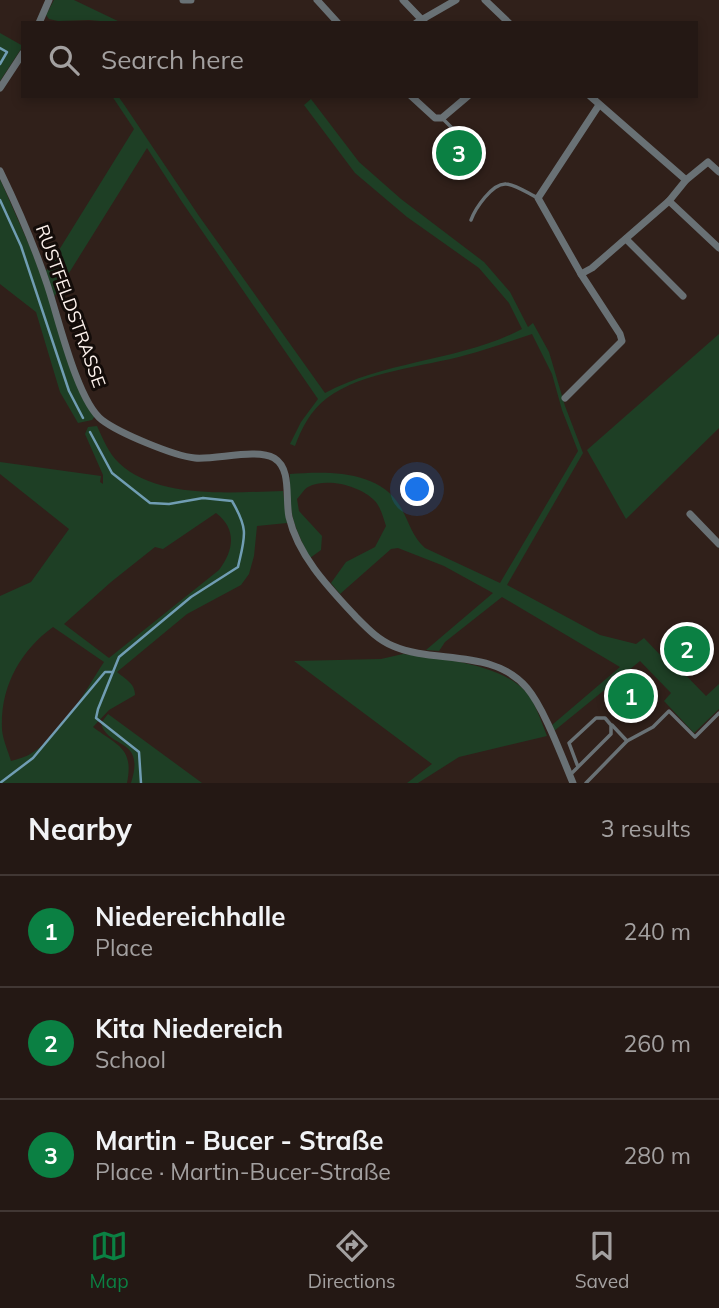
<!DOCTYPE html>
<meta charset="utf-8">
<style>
body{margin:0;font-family:Mulish,sans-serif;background:#2c211d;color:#f1f3f6}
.you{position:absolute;left:418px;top:490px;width:24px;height:24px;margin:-18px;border:5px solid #fff;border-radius:50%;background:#1a73e8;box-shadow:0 0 0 10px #1a73e833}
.badge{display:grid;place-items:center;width:46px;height:46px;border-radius:50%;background:#0b8043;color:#fff;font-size:23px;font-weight:700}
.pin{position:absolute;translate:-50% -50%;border:4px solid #fff;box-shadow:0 2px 7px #0006}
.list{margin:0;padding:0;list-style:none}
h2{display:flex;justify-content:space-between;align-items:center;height:91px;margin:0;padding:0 28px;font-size:30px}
h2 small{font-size:23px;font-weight:400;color:#a3a0a0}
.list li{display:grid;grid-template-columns:46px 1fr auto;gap:21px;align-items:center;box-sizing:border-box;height:112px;padding:0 28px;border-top:2px solid #413734}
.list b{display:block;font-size:26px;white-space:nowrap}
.list p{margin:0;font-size:23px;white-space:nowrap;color:#a3a0a0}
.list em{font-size:23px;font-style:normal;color:#a3a0a0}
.icon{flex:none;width:38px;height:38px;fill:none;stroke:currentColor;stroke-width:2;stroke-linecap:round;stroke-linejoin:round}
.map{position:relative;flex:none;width:719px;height:783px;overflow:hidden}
.search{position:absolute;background:#241814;box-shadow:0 4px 10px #0003;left:21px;right:21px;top:21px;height:77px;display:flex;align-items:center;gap:18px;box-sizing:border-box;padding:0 24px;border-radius:0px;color:#a3a0a0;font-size:26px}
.sheet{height:427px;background:#241814}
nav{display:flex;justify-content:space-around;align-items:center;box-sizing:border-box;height:98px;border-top:2px solid #413734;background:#241814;font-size:19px;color:#a3a0a0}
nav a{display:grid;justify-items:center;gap:4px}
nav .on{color:#0b8043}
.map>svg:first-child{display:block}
.green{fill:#1e3f25;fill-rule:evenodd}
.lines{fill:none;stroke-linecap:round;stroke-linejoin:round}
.stream{stroke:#709db3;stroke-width:2.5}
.service{stroke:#697175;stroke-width:3.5}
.minor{stroke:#697175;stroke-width:7}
.labels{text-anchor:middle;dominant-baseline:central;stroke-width:6;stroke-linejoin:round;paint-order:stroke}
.street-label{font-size:18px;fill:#fdf2ed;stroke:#130c09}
</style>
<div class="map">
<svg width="719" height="783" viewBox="0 0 719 783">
<rect width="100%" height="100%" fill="#30201a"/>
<!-- green -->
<g class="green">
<path d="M54,0H74L122,23L89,20L58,21L49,19L46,15Z"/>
<path d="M0,33L23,46L0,81Z"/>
<path d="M112,96H118L123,103L199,216L325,393C387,360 461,361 522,329L509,303L479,268L407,217L355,173L304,105L311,99L359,162L401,199L484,262L510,292L528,327L533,323L549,352L565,406L583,453L507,585L600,635L636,644L644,638L666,661L670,659L706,696L719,684V709L694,733L664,701L671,693L640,661L554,731L552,725L620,667L502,597L445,642L439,651L426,650L493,593L444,566L398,548L391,549L340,594L331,583L346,562L375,547L386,526C383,517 381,508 375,501C361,486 327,477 308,487C304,489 300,496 297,499L299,511L322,536L321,550L310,558C293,525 288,511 290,474C327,471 379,470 400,506C409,521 412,537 425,548L500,583L578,451L562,410L552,374L532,334C510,341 488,349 466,355C424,367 363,371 327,398C311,410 302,427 295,446L290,444L301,422L318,399L182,202L147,148L54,297L46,271L134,129Z"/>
<path d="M0,179L30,247L95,416L92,420L78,423L60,392L36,312L0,284Z"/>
<path d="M719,334V428L626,519L587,450Z"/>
<path d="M97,426C103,439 109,454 119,463C158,500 234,492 283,491L287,523L257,526L254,556L249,574L241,585L187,614L117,672C125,679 135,683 135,695L109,710L93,727C118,746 134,748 127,783H0V596L31,582L69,529L0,474V462L101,476L100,482L103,484V475L85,434L88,427ZM216,513C237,529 234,550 219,570L109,658L64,624L111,582L155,547L163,549ZM53,627L104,662C85,691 62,735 32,753C26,757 18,759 11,761C8,751 3,740 2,730C0,687 20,651 53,627Z"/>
<path d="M403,654C438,658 502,664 526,692C536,704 541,721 547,736L459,757L418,783H407L432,764L294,661L381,659Z"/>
<path d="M108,714L202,783H131C146,736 108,750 101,723Z"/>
</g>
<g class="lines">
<!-- stream -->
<g class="stream">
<path d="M0,48L7,52L0,64"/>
<path d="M0,200L21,246L69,391L83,418"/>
<path d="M90,432L112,473L150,503L169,504L203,498L232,501C249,530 245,536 238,567L191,597L119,657L98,709L96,718L139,752L141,783"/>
<path d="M0,783L33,758L105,672H113"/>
</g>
<!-- service -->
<g class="service">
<path d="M442,118L457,133"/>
<path d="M471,220C475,209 492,183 506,184C515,184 529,194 538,198"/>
<path d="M612,725L627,741"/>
<path d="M571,774L611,734V725L605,718H596L569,743L578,767"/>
<path d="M586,783L627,741L653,727L669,711L695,737L719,713"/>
</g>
<!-- minor -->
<g class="minor">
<path d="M183,0H191"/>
<path d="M317,0L338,23"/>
<path d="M403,0L424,22"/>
<path d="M485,0L509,23"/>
<path d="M39,23L49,0"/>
<path d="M416,23L456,0"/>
<path d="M0,88L23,53"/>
<path d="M411,96L435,118H442L468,96"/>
<path d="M590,96L686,180"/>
<path d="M0,171C18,208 34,245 47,284C58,316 77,401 102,420C119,433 174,456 195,458C216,460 256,448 274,458C292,469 285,498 289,517C298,556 329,588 356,617C367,628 378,640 393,646C434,664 493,648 527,688C544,708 562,757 573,783"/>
<path d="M669,201L719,248"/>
<path d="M626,239L683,296"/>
<path d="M581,274L592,268L669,201L686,180L708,162L719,172"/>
<path d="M565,398L622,341L620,334L581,274L538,198L599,105"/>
<path d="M690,514L719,544"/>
</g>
</g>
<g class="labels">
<!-- street labels -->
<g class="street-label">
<text transform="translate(71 306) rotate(70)">RUSTFELDSTRASSE</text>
</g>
</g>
</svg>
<div class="you"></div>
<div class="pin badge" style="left:631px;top:696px">1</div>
<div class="pin badge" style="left:687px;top:649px">2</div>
<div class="pin badge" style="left:459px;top:153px">3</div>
<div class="search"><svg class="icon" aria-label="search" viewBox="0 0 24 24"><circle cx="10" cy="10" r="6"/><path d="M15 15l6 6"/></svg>Search here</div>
</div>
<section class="sheet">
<h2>Nearby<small>3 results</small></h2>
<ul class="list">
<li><span class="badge">1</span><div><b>Niedereichhalle</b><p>Place</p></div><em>240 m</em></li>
<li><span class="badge">2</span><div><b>Kita Niedereich</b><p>School</p></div><em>260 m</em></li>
<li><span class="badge">3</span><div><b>Martin - Bucer - Straße</b><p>Place · Martin-Bucer-Straße</p></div><em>280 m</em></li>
</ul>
</section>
<nav>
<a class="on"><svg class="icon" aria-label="map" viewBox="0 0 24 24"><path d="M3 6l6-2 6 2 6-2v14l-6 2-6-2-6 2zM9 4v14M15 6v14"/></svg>Map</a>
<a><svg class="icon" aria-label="directions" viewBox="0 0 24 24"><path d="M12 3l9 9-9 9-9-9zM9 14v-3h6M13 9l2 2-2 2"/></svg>Directions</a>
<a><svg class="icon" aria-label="saved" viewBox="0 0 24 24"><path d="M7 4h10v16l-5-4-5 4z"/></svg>Saved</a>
</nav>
